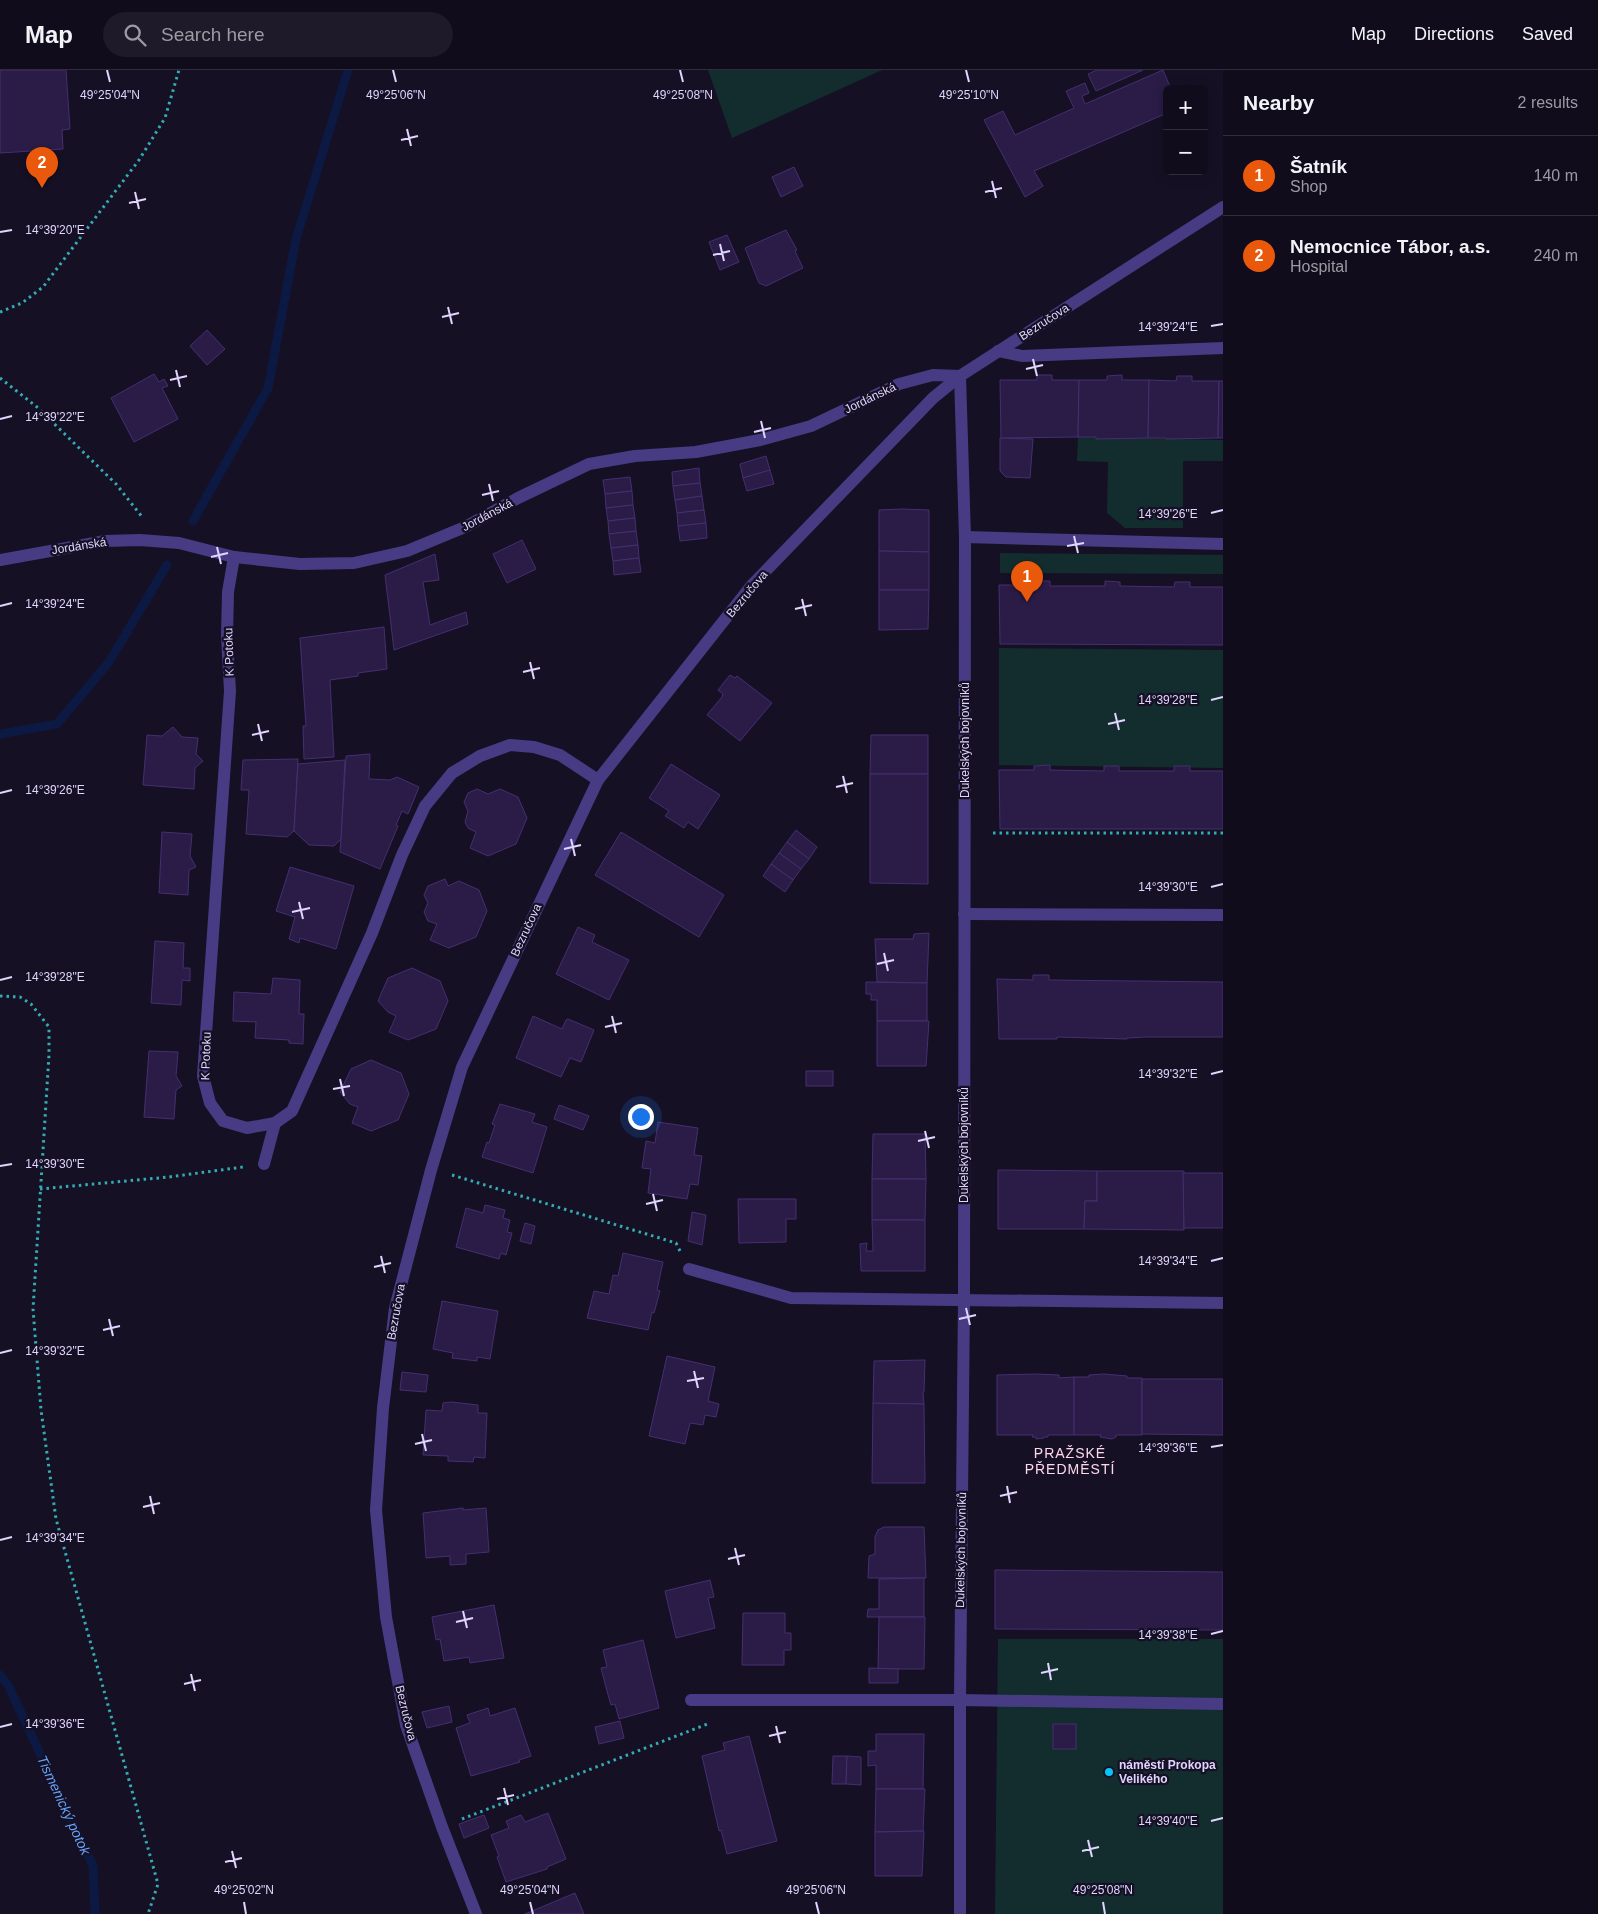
<!DOCTYPE html>
<meta charset="utf-8">
<style>
body{margin:0;font-family:Helvetica,sans-serif;background:#1e1a29;color:#f1f3f6}
.controls{position:absolute;right:15px;top:15px;display:grid;overflow:hidden;border-radius:8px;box-shadow:0 2px 12px #0003}
.controls button{width:45px;height:45px;display:grid;place-items:center;padding:0;border:0;border-bottom:1px solid #302c3b;background:#100c1c;color:#f1f3f6;font:25px sans-serif}
.you{position:absolute;left:640px;top:1046px;width:18px;height:18px;margin:-12px;border:4px solid #fff;border-radius:50%;background:#1a73e8;box-shadow:0 0 0 8px #1a73e833}
.badge{display:grid;place-items:center;width:32px;height:32px;border-radius:50%;background:#ea580c;color:#fff;font-size:16px;font-weight:700}
.pin{position:absolute;translate:-50% -41px;filter:drop-shadow(0 1px 2px #0008)}
.pin::after{content:'';position:absolute;top:26px;width:18px;height:15px;background:inherit;clip-path:polygon(0 0,100% 0,50% 100%)}
.list{margin:0;padding:0;list-style:none}
h2{display:flex;justify-content:space-between;align-items:center;height:65px;margin:0;padding:0 20px;font-size:21px}
h2 small{font-size:16px;font-weight:400;color:#9c9ba3}
.list li{display:grid;grid-template-columns:32px 1fr auto;gap:15px;align-items:center;box-sizing:border-box;height:80px;padding:0 20px;border-top:1px solid #302c3b}
.list b{display:block;font-size:19px;white-space:nowrap}
.list p{margin:0;font-size:16px;white-space:nowrap;color:#9c9ba3}
.list em{font-size:16px;font-style:normal;color:#9c9ba3}
.icon{flex:none;width:28px;height:28px;fill:none;stroke:currentColor;stroke-width:2;stroke-linecap:round;stroke-linejoin:round}
.map{position:relative;flex:none;width:1223px;height:1844px;overflow:hidden}
header{display:flex;align-items:center;gap:30px;box-sizing:border-box;height:70px;padding:0 25px;background:#100c1c;border-bottom:1px solid #302c3b}
header strong{font-size:24px}
nav{display:flex;gap:28px;margin-inline-start:auto;font-size:18px}
.search{width:350px;height:45px;background:#1e1a29;display:flex;align-items:center;gap:12px;box-sizing:border-box;padding:0 18px;border-radius:28px;color:#9c9ba3;font-size:19px}
main{display:flex}
aside{flex:1;background:#100c1c}
.map>svg:first-child{display:block}
.green{fill:#132d2f}
.lines{fill:none;stroke-linecap:round;stroke-linejoin:round}
.stream{stroke:#0c1942;stroke-width:9}
.building{fill:#2a1c46;stroke:#442f71}
.path{stroke:#33acb4;stroke-width:3;stroke-dasharray:2.5 4;stroke-linecap:butt}
.lane{stroke:#473c83;stroke-width:12}
.street{stroke:#473c83;stroke-width:12}
.ticks{fill:none;stroke:#dfd5fe;stroke-width:2}
.poi-dot{fill:#08c3f7;stroke:#161025;stroke-width:2}
.labels{text-anchor:middle;dominant-baseline:central;stroke-width:4.5;stroke-linejoin:round;paint-order:stroke}
.street-label{font-size:12px;fill:#dfd5fe;stroke:#161025}
.poi-label{font-size:12px;font-weight:bold;fill:#dfd5fe;stroke:#161025;text-anchor:start}
.neighbourhood-label{font-size:14px;letter-spacing:1px;fill:#fed7eb;stroke:#161025}
.water-label{font-size:14px;font-style:italic;fill:#67a4fa;stroke:#161025}
.ticks-label{font-size:12px;text-anchor:middle;fill:#dfd5fe;stroke:#161025;stroke-width:4.5;stroke-linejoin:round;paint-order:stroke}
</style>
<header>
<strong>Map</strong>
<div class="search"><svg class="icon" aria-label="search" viewBox="0 0 24 24"><circle cx="10" cy="10" r="6"/><path d="M15 15l6 6"/></svg>Search here</div>
<nav><a>Map</a><a>Directions</a><a>Saved</a></nav>
</header>
<main>
<div class="map">
<svg width="1223" height="1844" viewBox="0 0 1223 1844">
<rect width="100%" height="100%" fill="#161025"/>
<!-- green -->
<g class="green">
<path d="M708,0H882L732,68Z"/>
<path d="M1078,367L1223,370V391H1183V458H1125L1107,443L1108,392L1077,391Z"/>
<path d="M1000,483L1223,485V504L1000,503Z"/>
<path d="M999,578L1223,580V698L999,695Z"/>
<path d="M998,1569H1223V1844H995Z"/>
</g>
<g class="lines">
<!-- stream -->
<g class="stream">
<path d="M193,451L268,318L296,169L348,0"/>
<path d="M0,664L57,654L109,592L167,495"/>
<path d="M0,1605L8,1615L93,1796L95,1844"/>
</g>
</g>
<!-- building -->
<g class="building">
<path d="M0,0H66L70,59L62,60L63,79L0,83Z"/>
<path d="M1097,0H1143L1096,21L1088,4Z"/>
<path d="M1163,0L1171,19H1167V43L1034,101L1043,116L1025,127L984,50L1003,41L1015,65L1074,38L1066,21L1085,13L1089,23L1082,26L1085,34Z"/>
<path d="M794,97L803,116L781,127L772,107Z"/>
<path d="M786,160L797,180L795,181L803,198L766,216L759,213L745,178Z"/>
<path d="M727,165L739,192L720,200L709,172Z"/>
<path d="M207,260L225,279L207,295L190,276Z"/>
<path d="M154,304L159,312L164,309L168,316L162,318L178,349L134,372L111,328Z"/>
<path d="M1037,305H1052V310H1079L1078,367L1001,368L1000,310H1037Z"/>
<path d="M1122,305V310H1149L1148,368L1096,369V367H1078L1079,310H1107V306Z"/>
<path d="M1177,306H1192V311H1219L1218,368L1166,369V368H1148L1149,310L1176,311Z"/>
<path d="M1219,311H1223V368H1218Z"/>
<path d="M1000,368L1033,369L1030,408L1006,407L1000,401Z"/>
<path d="M766,386L770,400L743,408L740,394Z"/>
<path d="M699,398L700,413L673,416L672,402Z"/>
<path d="M770,400L774,414L747,421L743,408Z"/>
<path d="M630,407L632,421L605,424L603,410Z"/>
<path d="M700,413L702,426L675,430L673,416Z"/>
<path d="M632,421L633,435L606,438L605,424Z"/>
<path d="M702,426L704,440L677,443L675,430Z"/>
<path d="M633,435L635,448L608,451L606,438Z"/>
<path d="M902,439L929,440V482L879,481V440Z"/>
<path d="M704,440L706,453L678,456L677,443Z"/>
<path d="M635,448L636,461L609,464L608,451Z"/>
<path d="M706,453L707,468L680,471L678,456Z"/>
<path d="M636,461L638,475L611,478L609,464Z"/>
<path d="M522,470L536,499L507,513L493,484Z"/>
<path d="M638,475L639,488L613,491L611,478Z"/>
<path d="M879,481L929,482V520H879Z"/>
<path d="M435,484L439,510L423,512L430,555L466,542L468,554L394,580L385,505Z"/>
<path d="M639,488L641,502L614,505L613,491Z"/>
<path d="M1035,511H1050V516H1105V511L1120,512V516L1174,517L1175,512H1190V517H1223V575L1000,574L999,515H1035Z"/>
<path d="M879,520H929L928,559L879,560Z"/>
<path d="M384,557L387,599L358,603V606L330,610L334,687L304,689L303,656H306L300,568Z"/>
<path d="M730,605L735,608L737,606L772,633L740,671L707,645L722,627L723,624L718,620Z"/>
<path d="M173,657L182,667L198,668L196,684L203,691L195,698L194,719L143,715L147,665L162,666Z"/>
<path d="M871,665H928V704H870Z"/>
<path d="M370,684L369,709L390,710L397,707L419,717L408,744L402,741L396,755L398,756L380,799L340,782L346,686Z"/>
<path d="M298,689L294,761L287,767L246,764L249,720H241L243,690Z"/>
<path d="M345,690L341,769L334,776L309,775L294,761L298,694Z"/>
<path d="M671,694L720,725L698,759L688,752L684,758L665,746L669,741L649,728Z"/>
<path d="M1050,695V700L1104,701V696H1119V701H1174V696H1190V701H1223V759H1000L999,700H1034V696Z"/>
<path d="M870,704H928V814L870,813Z"/>
<path d="M477,719L488,724L500,719L518,727L527,748L516,774L488,786L470,778L476,762L468,758L465,752L468,741L464,732L468,723Z"/>
<path d="M796,760L817,777L809,789L787,772Z"/>
<path d="M162,762L192,764L190,786L196,797L189,800L188,825L159,823Z"/>
<path d="M621,762L724,825L699,867L595,805Z"/>
<path d="M787,772L809,789L801,799L779,783Z"/>
<path d="M779,783L801,799L793,810L771,794Z"/>
<path d="M771,794L793,810L785,822L763,806Z"/>
<path d="M290,797L354,816L336,879L300,868L299,873L289,869L295,847L276,841Z"/>
<path d="M445,809L448,816L459,811L479,820L487,841L476,867L449,878L430,870L437,854L428,851L424,842L428,833L424,825L428,816Z"/>
<path d="M578,857L595,865L592,872L629,890L609,930L556,904Z"/>
<path d="M929,863L927,913L877,912L875,869H913L914,864Z"/>
<path d="M155,871L184,873L183,898H190V911L182,910L181,935L151,933Z"/>
<path d="M412,898L440,911L448,931L436,959L408,970L389,962L396,946L388,942L378,931L388,908Z"/>
<path d="M1033,905H1049V910L1223,912V967H1146L1127,968V969L1057,967V969H999L997,909L1033,910Z"/>
<path d="M273,908L300,910L299,944H304L303,974L289,973V970L255,968L256,952L233,951L234,922L271,924Z"/>
<path d="M866,912L927,913V951H877V930H871V924H866Z"/>
<path d="M533,946L562,959L566,950L568,949L594,960L581,992L570,988L561,1007L516,988Z"/>
<path d="M877,951H929L926,996H877Z"/>
<path d="M149,981L178,982L176,1006L182,1016L176,1020L174,1049L144,1047Z"/>
<path d="M371,990L401,1003L409,1024L398,1050L371,1061L352,1053L358,1037L350,1034L340,1022L351,999Z"/>
<rect x="806" y="1001" width="27" height="15"/>
<path d="M500,1034L535,1044L532,1052L547,1057L533,1103L482,1087L487,1072L489,1073L495,1055L492,1054Z"/>
<path d="M559,1035L589,1046L583,1060L554,1049Z"/>
<path d="M658,1052L698,1058L694,1085L702,1086L698,1115L690,1114L687,1129L648,1123L651,1099L642,1098L646,1071L655,1073Z"/>
<path d="M873,1064H925L926,1109H872Z"/>
<path d="M998,1100L1097,1101V1131H1085L1084,1159H998Z"/>
<path d="M1097,1101H1184V1160L1084,1159L1085,1131H1097Z"/>
<path d="M1183,1103H1223V1158H1184Z"/>
<path d="M872,1109H926L925,1150H872Z"/>
<path d="M738,1129H796V1149H786V1172L739,1173Z"/>
<path d="M485,1135L505,1140L503,1148L510,1150L507,1162L512,1163L506,1185L501,1183L499,1189L456,1177L466,1138L483,1143Z"/>
<path d="M692,1142L706,1145L702,1175L688,1171Z"/>
<path d="M872,1150H925V1201H861L860,1174L867,1173L866,1181H873Z"/>
<path d="M525,1153L535,1156L531,1174L520,1171Z"/>
<path d="M623,1183L663,1192L657,1220L660,1221L654,1243L652,1242L648,1260L587,1248L594,1221L609,1224L613,1205L618,1206Z"/>
<path d="M442,1231L498,1241L490,1289L477,1287V1291L452,1288L453,1283L433,1279Z"/>
<path d="M667,1286L715,1297L708,1331L719,1334L716,1347L705,1345L703,1355L690,1353L685,1374L649,1366Z"/>
<path d="M925,1290L924,1322H923L924,1334H873L874,1291Z"/>
<path d="M402,1302L428,1305L426,1322L400,1320Z"/>
<path d="M1036,1304L1059,1305V1308L1074,1307V1365H1048V1367H1044V1368L1036,1369V1367H1032L1033,1365H997V1305Z"/>
<path d="M1104,1304L1127,1306V1308H1142V1365H1116V1367L1112,1369L1100,1367L1101,1365H1074V1307H1089V1305Z"/>
<path d="M1142,1309H1223V1365L1142,1364Z"/>
<path d="M451,1332L478,1335V1343H487L485,1388L474,1387L473,1392L448,1391V1386L423,1385L426,1340L442,1341L443,1333Z"/>
<path d="M873,1333L924,1334L925,1413H872Z"/>
<path d="M463,1438V1440L486,1438L489,1482L466,1484V1494L450,1495V1486L426,1488L423,1443Z"/>
<path d="M884,1457H924L926,1508H868L869,1486L875,1484V1467L878,1460Z"/>
<path d="M995,1500L1223,1502V1560L995,1559Z"/>
<path d="M924,1508V1547H867L868,1539H879V1509Z"/>
<path d="M710,1510L714,1527L708,1528L715,1558L676,1568L665,1521Z"/>
<path d="M494,1535L504,1588L470,1593L469,1587L444,1591L440,1569L436,1570L432,1547Z"/>
<path d="M743,1543H785V1563H791V1580H784V1595H742Z"/>
<path d="M879,1547H925L924,1599H878Z"/>
<path d="M643,1570L659,1638L619,1649L615,1634L611,1635L607,1621L601,1598L607,1597L603,1580Z"/>
<path d="M869,1598L898,1599V1613H869Z"/>
<path d="M449,1636L452,1652L427,1658L422,1642Z"/>
<path d="M488,1638L490,1646L515,1638L531,1686L519,1690L520,1692L471,1706L456,1658L470,1653L467,1645Z"/>
<path d="M620,1651L624,1668L599,1674L595,1657Z"/>
<rect x="1053" y="1654" width="23" height="25"/>
<path d="M876,1664H924L923,1719H876V1695L868,1696V1681H876Z"/>
<path d="M749,1666L777,1771L727,1784L721,1760L719,1761L702,1686L725,1680L723,1673Z"/>
<path d="M833,1686H847L846,1714H832Z"/>
<path d="M847,1686L861,1687V1715L846,1714Z"/>
<path d="M876,1719H925L923,1761L875,1762Z"/>
<path d="M548,1743L566,1789L547,1797V1799L506,1812L497,1787L499,1786L491,1765L509,1758L506,1751L521,1745L525,1752Z"/>
<path d="M484,1745L489,1758L464,1768L459,1754Z"/>
<path d="M924,1761L922,1806H875V1762Z"/>
<path d="M575,1823L584,1844H525Z"/>
</g>
<g class="lines">
<!-- path -->
<g class="path">
<path d="M0,242L22,233L43,217L139,90L165,48L179,0"/>
<path d="M0,308L37,337L116,414L143,448"/>
<path d="M993,763H1223"/>
<path d="M0,926L20,927L31,934L49,957V985L33,1239L41,1340L56,1449L158,1814L148,1844"/>
<path d="M452,1105L676,1173L680,1181"/>
<path d="M40,1119L169,1107L243,1097"/>
<path d="M462,1749L710,1653"/>
</g>
<!-- lane -->
<g class="lane">
<path d="M998,281L1022,286L1223,278"/>
<path d="M965,467L1223,474"/>
<path d="M964,844L1223,845"/>
<path d="M264,1094L275,1053"/>
<path d="M689,1199L791,1228L1223,1233"/>
<path d="M691,1630H960"/>
</g>
<!-- street -->
<g class="street">
<path d="M234,487L228,522L227,567L230,621L203,1006L210,1033L223,1051L247,1058L275,1053L292,1041L372,863L402,785L425,736L452,703L480,686L510,675L534,677L560,685L598,710"/>
<path d="M0,490L105,471L140,470L179,473L234,487L300,494L354,493L407,481L465,457L518,428L589,394L635,386L696,382L760,370L811,356L899,314L933,305L960,306"/>
<path d="M960,1630L1223,1634"/>
<path d="M476,1844L442,1757L406,1655L386,1547L376,1440L383,1338L395,1238L431,1100L462,997L598,710L752,515L933,328L960,306L1223,137"/>
<path d="M960,1844V1630L964,1229L965,467L960,306"/>
</g>
</g>
<!-- ticks -->
<path class="ticks" d="M107,0L110,12M393,0L396,12M680,0L683,12M966,0L969,12M407,59L411,76M401,70L418,66M992,111L996,128M135,122L139,139M985,122L1002,118M129,133L146,129M0,162L12,160M720,174L724,191M713,185L730,181M448,237L452,254M442,247L459,243M1211,256L1223,254M1033,289L1037,306M1026,299L1043,295M176,300L180,317M170,310L187,306M0,349L12,346M761,351L765,368M754,362L771,358M489,414L493,431M482,425L499,421M1211,443L1223,440M1074,466L1078,483M1067,476L1084,473M217,477L221,494M211,487L228,483M802,529L806,546M0,536L12,533M795,539L812,535M530,592L534,609M523,602L540,598M1211,630L1223,627M1115,643L1119,660M258,654L262,671M1108,654L1125,650M252,665L269,661M843,706L847,723M836,717L853,713M0,723L12,720M571,769L575,786M564,779L581,775M1211,817L1223,814M299,832L303,849M292,842L310,838M884,883L888,901M877,894L894,890M0,910L12,907M612,946L616,963M605,957L622,953M1211,1004L1223,1001M340,1009L344,1026M333,1019L350,1016M925,1061L929,1078M918,1071L935,1067M0,1096L12,1094M653,1124L657,1141M646,1134L663,1130M381,1186L385,1203M1211,1191L1223,1188M374,1197L391,1193M966,1238L970,1255M109,1249L113,1266M959,1249L976,1245M103,1260L120,1256M0,1283L12,1280M694,1301L698,1318M687,1311L704,1308M422,1364L426,1381M415,1374L432,1370M1211,1377L1223,1375M1007,1416L1010,1433M150,1426L154,1444M1000,1426L1017,1422M143,1437L160,1433M0,1470L12,1467M735,1478L739,1495M728,1489L745,1485M463,1541L467,1558M456,1552L473,1548M1211,1564L1223,1561M1048,1593L1051,1610M1041,1603L1058,1599M191,1604L195,1621M184,1614L201,1610M776,1656L780,1673M0,1657L12,1654M769,1666L786,1662M504,1718L508,1735M497,1729L514,1725M1211,1751L1223,1748M1088,1770L1092,1787M232,1781L236,1798M1082,1781L1099,1777M225,1792L242,1788M244,1832L246,1844M530,1832L533,1844M816,1832L819,1844M1103,1832L1105,1844"/>
<!-- markers -->
<circle class="poi-dot" cx="1109" cy="1702" r="5"/>
<g class="labels">
<!-- street labels -->
<g class="street-label">
<text transform="translate(1044 252) rotate(-33)">Bezručova</text>
<text transform="translate(870 328) rotate(-26)">Jordánská</text>
<text transform="translate(487 445) rotate(-28)">Jordánská</text>
<text transform="translate(79 476) rotate(-9)">Jordánská</text>
<text transform="translate(747 524) rotate(-50)">Bezručova</text>
<text transform="translate(229 582) rotate(-92)">K Potoku</text>
<text transform="translate(965 670) rotate(-90)">Dukelských bojovníků</text>
<text transform="translate(526 860) rotate(-65)">Bezručova</text>
<text transform="translate(206 986) rotate(-88)">K Potoku</text>
<text transform="translate(964 1075) rotate(-90)">Dukelských bojovníků</text>
<text transform="translate(396 1242) rotate(-80)">Bezručova</text>
<text transform="translate(961 1480) rotate(-89)">Dukelských bojovníků</text>
<text transform="translate(406 1643) rotate(76)">Bezručova</text>
</g>
<!-- poi labels -->
<g class="poi-label">
<text x="1119" y="1695">náměstí Prokopa<tspan x="1119" dy="14">Velikého</tspan></text>
</g>
<!-- neighbourhood labels -->
<g class="neighbourhood-label">
<text x="1070" y="1383">PRAŽSKÉ<tspan x="1070" dy="16">PŘEDMĚSTÍ</tspan></text>
</g>
<!-- water labels -->
<g class="water-label">
<text transform="translate(64 1735) rotate(65)">Tismenický potok</text>
</g>
</g>
<g class="ticks-label">
<text x="969" y="29">49°25'10"N</text>
<text x="110" y="29">49°25'04"N</text>
<text x="396" y="29">49°25'06"N</text>
<text x="683" y="29">49°25'08"N</text>
<text x="55" y="164">14°39'20"E</text>
<text x="1168" y="261">14°39'24"E</text>
<text x="55" y="351">14°39'22"E</text>
<text x="1168" y="448">14°39'26"E</text>
<text x="55" y="538">14°39'24"E</text>
<text x="1168" y="634">14°39'28"E</text>
<text x="55" y="724">14°39'26"E</text>
<text x="1168" y="821">14°39'30"E</text>
<text x="55" y="911">14°39'28"E</text>
<text x="1168" y="1008">14°39'32"E</text>
<text x="55" y="1098">14°39'30"E</text>
<text x="1168" y="1195">14°39'34"E</text>
<text x="55" y="1285">14°39'32"E</text>
<text x="1168" y="1382">14°39'36"E</text>
<text x="55" y="1472">14°39'34"E</text>
<text x="1168" y="1569">14°39'38"E</text>
<text x="55" y="1658">14°39'36"E</text>
<text x="1168" y="1755">14°39'40"E</text>
<text x="244" y="1824">49°25'02"N</text>
<text x="530" y="1824">49°25'04"N</text>
<text x="816" y="1824">49°25'06"N</text>
<text x="1103" y="1824">49°25'08"N</text>
</g>
</svg>
<div class="controls">
<button>+</button>
<button>−</button>
</div>
<div class="you"></div>
<div class="pin badge" style="left:1027px;top:532px">1</div>
<div class="pin badge" style="left:42px;top:118px">2</div>
</div>
<aside>
<h2>Nearby<small>2 results</small></h2>
<ul class="list">
<li><span class="badge">1</span><div><b>Šatník</b><p>Shop</p></div><em>140 m</em></li>
<li><span class="badge">2</span><div><b>Nemocnice Tábor, a.s.</b><p>Hospital</p></div><em>240 m</em></li>
</ul>
</aside>
</main>
